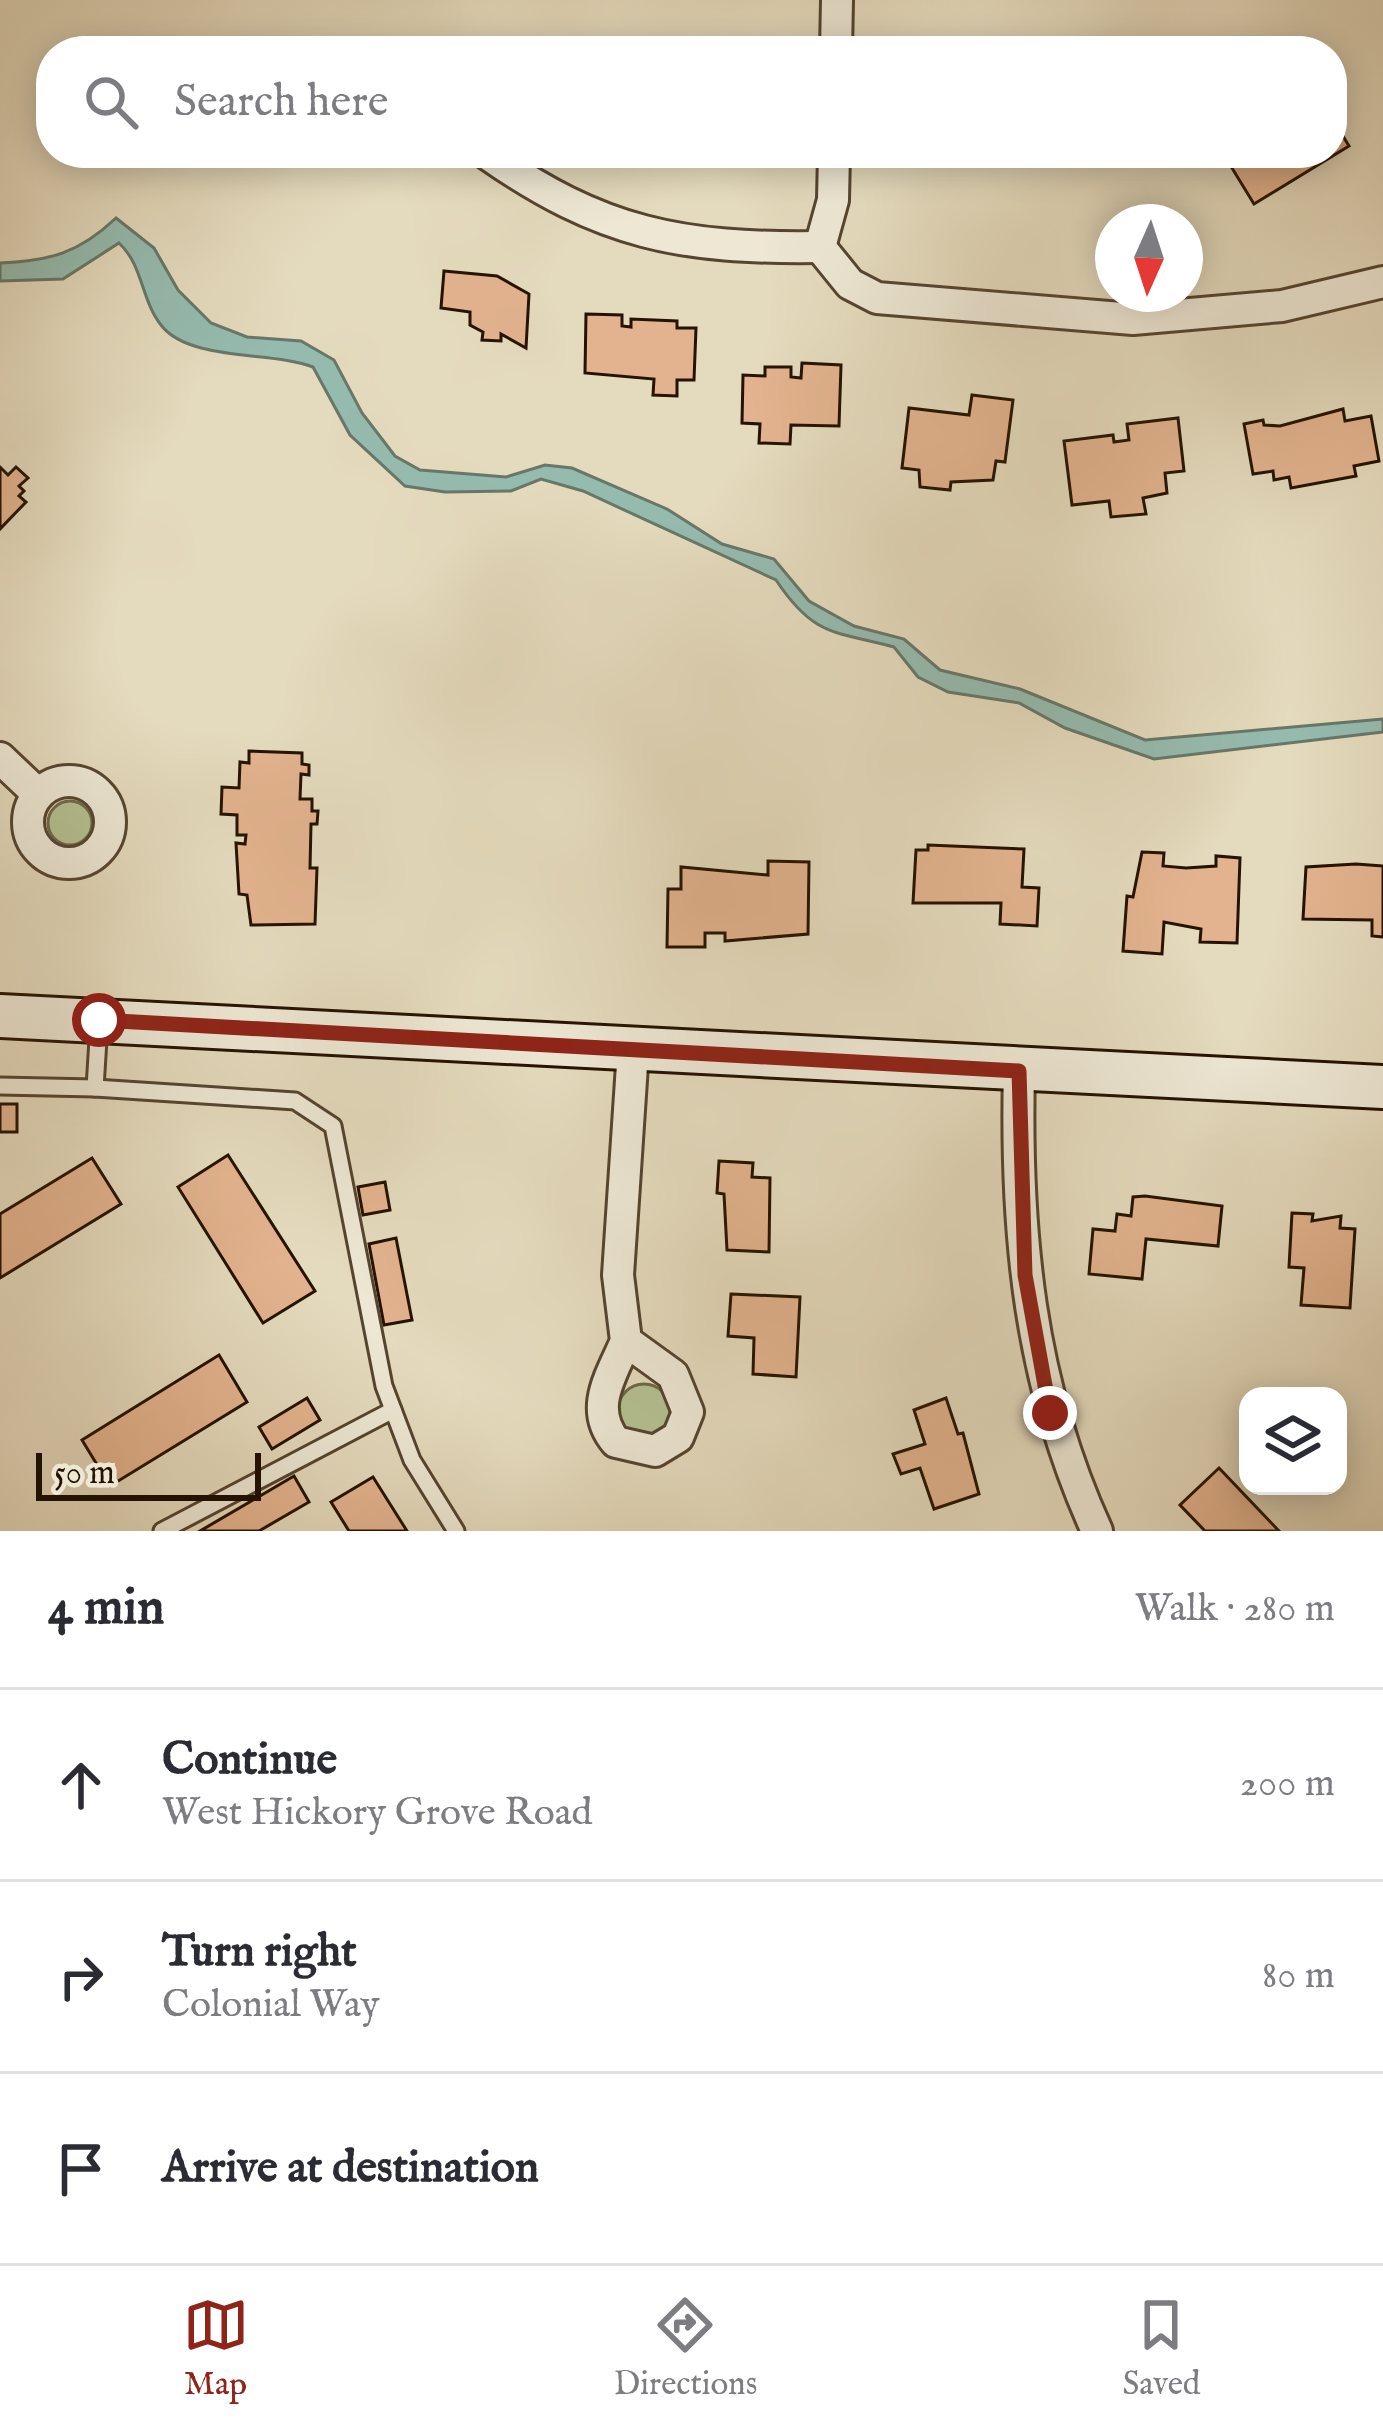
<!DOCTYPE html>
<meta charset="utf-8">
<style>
body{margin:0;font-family:"IM FELL English",serif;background:#f2f2f3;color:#2b2b33}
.controls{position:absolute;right:36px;bottom:36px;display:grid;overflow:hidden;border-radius:24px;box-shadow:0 6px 30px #0003}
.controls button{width:108px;height:108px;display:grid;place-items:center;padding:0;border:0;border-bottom:3px solid #e1e1e2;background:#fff;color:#2b2b33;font:60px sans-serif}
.compass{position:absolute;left:1095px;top:204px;width:108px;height:108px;border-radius:50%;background:#fff;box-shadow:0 6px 30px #0003;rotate:183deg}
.scale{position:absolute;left:36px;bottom:30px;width:225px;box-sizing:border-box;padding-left:12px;border:6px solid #251200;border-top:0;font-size:33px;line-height:42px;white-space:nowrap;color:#251200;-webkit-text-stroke:9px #ede7d4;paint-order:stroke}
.stop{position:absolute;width:36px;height:36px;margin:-27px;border:9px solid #8f2418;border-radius:50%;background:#fff}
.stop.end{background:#8f2418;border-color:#fff;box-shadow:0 3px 12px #0008}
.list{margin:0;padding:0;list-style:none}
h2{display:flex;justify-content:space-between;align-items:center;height:156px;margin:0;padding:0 48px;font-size:51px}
h2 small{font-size:39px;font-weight:400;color:#7c7c81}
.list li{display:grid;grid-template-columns:78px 1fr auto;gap:36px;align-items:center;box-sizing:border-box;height:192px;padding:0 48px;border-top:3px solid #e1e1e2}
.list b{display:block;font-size:45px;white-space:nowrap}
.list p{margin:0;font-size:39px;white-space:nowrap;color:#7c7c81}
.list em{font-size:39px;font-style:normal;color:#7c7c81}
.icon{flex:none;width:66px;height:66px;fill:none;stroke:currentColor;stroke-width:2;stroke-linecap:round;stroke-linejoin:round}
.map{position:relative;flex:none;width:1383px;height:1531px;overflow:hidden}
.search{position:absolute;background:#fff;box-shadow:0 6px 30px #0003;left:36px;right:36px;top:36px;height:132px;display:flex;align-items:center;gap:30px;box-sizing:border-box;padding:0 42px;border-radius:48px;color:#7c7c81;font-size:45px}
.sheet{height:732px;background:#fff}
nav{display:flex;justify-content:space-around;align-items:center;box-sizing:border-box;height:168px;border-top:3px solid #e1e1e2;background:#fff;font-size:33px;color:#7c7c81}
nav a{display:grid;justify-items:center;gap:6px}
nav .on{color:#8f2418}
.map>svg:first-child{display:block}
.green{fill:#b4c091;stroke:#6c6948;stroke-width:3}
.water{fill:#95bbaf;stroke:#687769;stroke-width:3}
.building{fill:#e2b38e;stroke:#251200;stroke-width:3}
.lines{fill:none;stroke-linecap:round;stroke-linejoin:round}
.lane-casing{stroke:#55442f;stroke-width:21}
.street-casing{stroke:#55442f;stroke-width:36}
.secondary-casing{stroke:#251200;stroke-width:48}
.lane{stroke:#ede7d4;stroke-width:15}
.street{stroke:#ede7d4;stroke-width:30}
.secondary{stroke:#ede7d4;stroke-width:42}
.route{stroke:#8f2418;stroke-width:15}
</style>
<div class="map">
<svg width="1383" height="1531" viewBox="0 0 1383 1531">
<rect width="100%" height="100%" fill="#e4dabd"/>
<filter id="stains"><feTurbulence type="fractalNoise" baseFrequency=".00167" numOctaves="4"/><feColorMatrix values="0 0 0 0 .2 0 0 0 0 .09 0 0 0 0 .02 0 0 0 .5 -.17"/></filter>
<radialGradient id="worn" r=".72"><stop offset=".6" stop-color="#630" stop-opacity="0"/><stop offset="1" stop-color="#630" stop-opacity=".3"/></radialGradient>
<!-- green -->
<g class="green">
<circle cx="70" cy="823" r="22"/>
<circle cx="644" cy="1410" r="26"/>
</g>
<!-- water -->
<path class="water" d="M116,218L154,248L178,290L211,323L247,337L301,341L334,360L362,413L395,456L420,470L506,477L545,465L572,468L667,509L722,544L774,559L809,601L854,626L904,639L940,670L1020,689L1145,740L1383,719V732L1154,759L1065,728L1019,703L948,692L918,677L894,647C834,631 814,637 776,580L583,491L541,479L511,491L445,492L405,486L350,435L313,367C274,351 189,362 161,325C141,300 143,265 119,243L63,279L0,281V263C50,261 79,253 116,218Z"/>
<!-- building -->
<g class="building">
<path d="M1332,118L1349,146L1254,204L1224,155L1332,153Z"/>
<path d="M444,271L497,276L529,294L526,348L501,334V341L482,340L483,332L470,325V312L441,308Z"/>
<path d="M586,314L622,315V326L631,327V319L677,321V328H696L694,380H677V396L653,395L654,379L585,373Z"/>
<path d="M802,363L841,365L839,426L791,425L790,444L759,443L760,424L742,423L743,375L765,376V367H791V377L801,378Z"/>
<path d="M972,395L1013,400L1005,462L996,461L993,480L951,482L950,490L920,487L919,470L902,468L909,408L969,415Z"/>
<path d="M1343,409L1345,421L1371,416L1379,461L1354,466L1356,476L1291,488L1289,477L1274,480L1273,471L1253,474L1244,424L1263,420L1264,425L1280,426Z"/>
<path d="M1178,418L1184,471L1165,473L1167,493L1143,498L1146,514L1111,517L1109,501L1072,505L1064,441L1113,435L1114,442L1129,440L1127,424Z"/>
<path d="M0,467L8,475L16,467L28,478L19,486L24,491L19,496L26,502L0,529Z"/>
<path d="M249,751L302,753V764L309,765V775L301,774L300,799H312V811H318L317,824H311L310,868H317L315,924L251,925L247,895L239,894L236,843L245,844L246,835H237V815L221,814L222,787L239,788L240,762L249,763Z"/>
<path d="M928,845L1024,849L1022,887L1039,888L1037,926L1000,924L1001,903H913L916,850H928Z"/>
<path d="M1142,852L1164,853L1163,866L1186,868L1216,866V856L1240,858L1237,943L1200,942L1201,929L1164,922L1162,954L1123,951L1127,896L1133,897Z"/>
<path d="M768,861L809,862L808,934L725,941V933H705V947H667L668,889H681V867L768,875Z"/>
<path d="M1356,864L1383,866V937L1372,936V920L1303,919L1306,867Z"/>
<rect x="0" y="1104" width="17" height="28"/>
<path d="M228,1155L315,1291L263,1323L178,1187Z"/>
<path d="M92,1158L121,1204L0,1278V1214Z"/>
<path d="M719,1161L753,1163L752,1177L770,1178L769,1252L727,1250L724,1194L717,1193Z"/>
<path d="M385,1182L390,1210L363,1215L358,1187Z"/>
<path d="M1145,1196L1222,1206L1218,1246L1146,1239L1142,1279L1089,1274L1093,1229L1115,1231L1117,1214L1131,1216L1133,1197Z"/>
<path d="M1292,1213L1313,1214L1312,1221L1341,1216L1340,1228L1355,1229L1350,1308L1301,1305L1304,1268L1289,1267Z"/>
<path d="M396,1238L412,1320L384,1325L369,1244Z"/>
<path d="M731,1294L800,1297L796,1377L753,1374L754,1338L728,1336Z"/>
<path d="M219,1355L247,1402L110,1486L82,1440Z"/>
<path d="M307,1398L320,1420L272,1449L259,1427Z"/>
<path d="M946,1398L958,1434L963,1433L979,1494L934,1509L920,1468L901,1474L893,1454L925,1444L914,1410Z"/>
<path d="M1219,1468L1279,1531H1205L1180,1505Z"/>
<path d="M294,1476L309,1502L259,1531H200Z"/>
<path d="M373,1477L407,1531H349L331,1502Z"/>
</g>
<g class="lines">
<defs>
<g id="lane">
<path d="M99,1023L95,1088L295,1101L333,1126L384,1386L412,1460L456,1531"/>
<path d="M0,1086L95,1088"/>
<path d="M162,1531L393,1410"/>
</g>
<g id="street">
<path d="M836,51L837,0"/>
<path d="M486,153C601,234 681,249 820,247"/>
<path d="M820,247L850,284L877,298L1133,319L1282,306L1383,282"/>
<path d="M820,247L833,200L834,153"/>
<path d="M0,758L38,794"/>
<circle cx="69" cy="822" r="41"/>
<path d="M1019,1071C1015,1232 1029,1383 1097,1531"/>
<path d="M626,1341C611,1376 588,1409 616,1442L655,1451L678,1437L688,1412L673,1375L626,1341L618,1275L633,1050"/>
</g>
<path id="secondary" d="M0,1016L1383,1087"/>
</defs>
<!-- lane casing -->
<use href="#lane" class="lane-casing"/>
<!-- street casing -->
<use href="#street" class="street-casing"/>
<!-- secondary casing -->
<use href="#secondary" class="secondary-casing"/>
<!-- lane -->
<use href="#lane" class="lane"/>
<!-- street -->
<use href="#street" class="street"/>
<!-- secondary -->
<use href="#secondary" class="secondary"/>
</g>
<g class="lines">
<!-- route -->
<path class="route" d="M99,1020L1019,1071L1025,1275L1050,1413"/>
</g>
<rect width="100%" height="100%" filter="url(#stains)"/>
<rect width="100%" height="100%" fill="url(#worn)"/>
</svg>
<div class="controls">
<button><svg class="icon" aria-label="layers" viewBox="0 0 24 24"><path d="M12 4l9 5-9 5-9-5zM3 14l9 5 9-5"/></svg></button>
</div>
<svg class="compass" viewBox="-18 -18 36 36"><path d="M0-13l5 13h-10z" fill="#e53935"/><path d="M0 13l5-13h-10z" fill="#7c7c81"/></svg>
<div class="scale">50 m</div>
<div class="stop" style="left:99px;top:1020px"></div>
<div class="stop end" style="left:1050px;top:1413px"></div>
<div class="search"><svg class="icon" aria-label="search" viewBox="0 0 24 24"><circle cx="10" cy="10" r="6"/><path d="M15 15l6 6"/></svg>Search here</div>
</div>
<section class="sheet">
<h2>4 min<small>Walk · 280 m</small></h2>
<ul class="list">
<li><svg class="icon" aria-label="ahead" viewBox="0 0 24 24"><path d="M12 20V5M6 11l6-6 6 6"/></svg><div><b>Continue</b><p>West Hickory Grove Road</p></div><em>200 m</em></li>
<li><svg class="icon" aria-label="right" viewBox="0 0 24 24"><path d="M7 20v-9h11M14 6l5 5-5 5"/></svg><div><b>Turn right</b><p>Colonial Way</p></div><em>80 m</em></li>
<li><svg class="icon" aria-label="arrive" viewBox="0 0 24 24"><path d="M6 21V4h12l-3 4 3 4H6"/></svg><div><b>Arrive at destination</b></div></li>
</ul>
</section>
<nav>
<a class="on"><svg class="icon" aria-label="map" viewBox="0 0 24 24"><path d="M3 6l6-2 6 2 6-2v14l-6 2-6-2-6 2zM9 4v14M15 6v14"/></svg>Map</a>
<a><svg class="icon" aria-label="directions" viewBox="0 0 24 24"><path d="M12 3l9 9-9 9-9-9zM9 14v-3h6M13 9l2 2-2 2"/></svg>Directions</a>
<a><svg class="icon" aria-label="saved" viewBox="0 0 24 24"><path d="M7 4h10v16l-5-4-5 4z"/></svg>Saved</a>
</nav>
